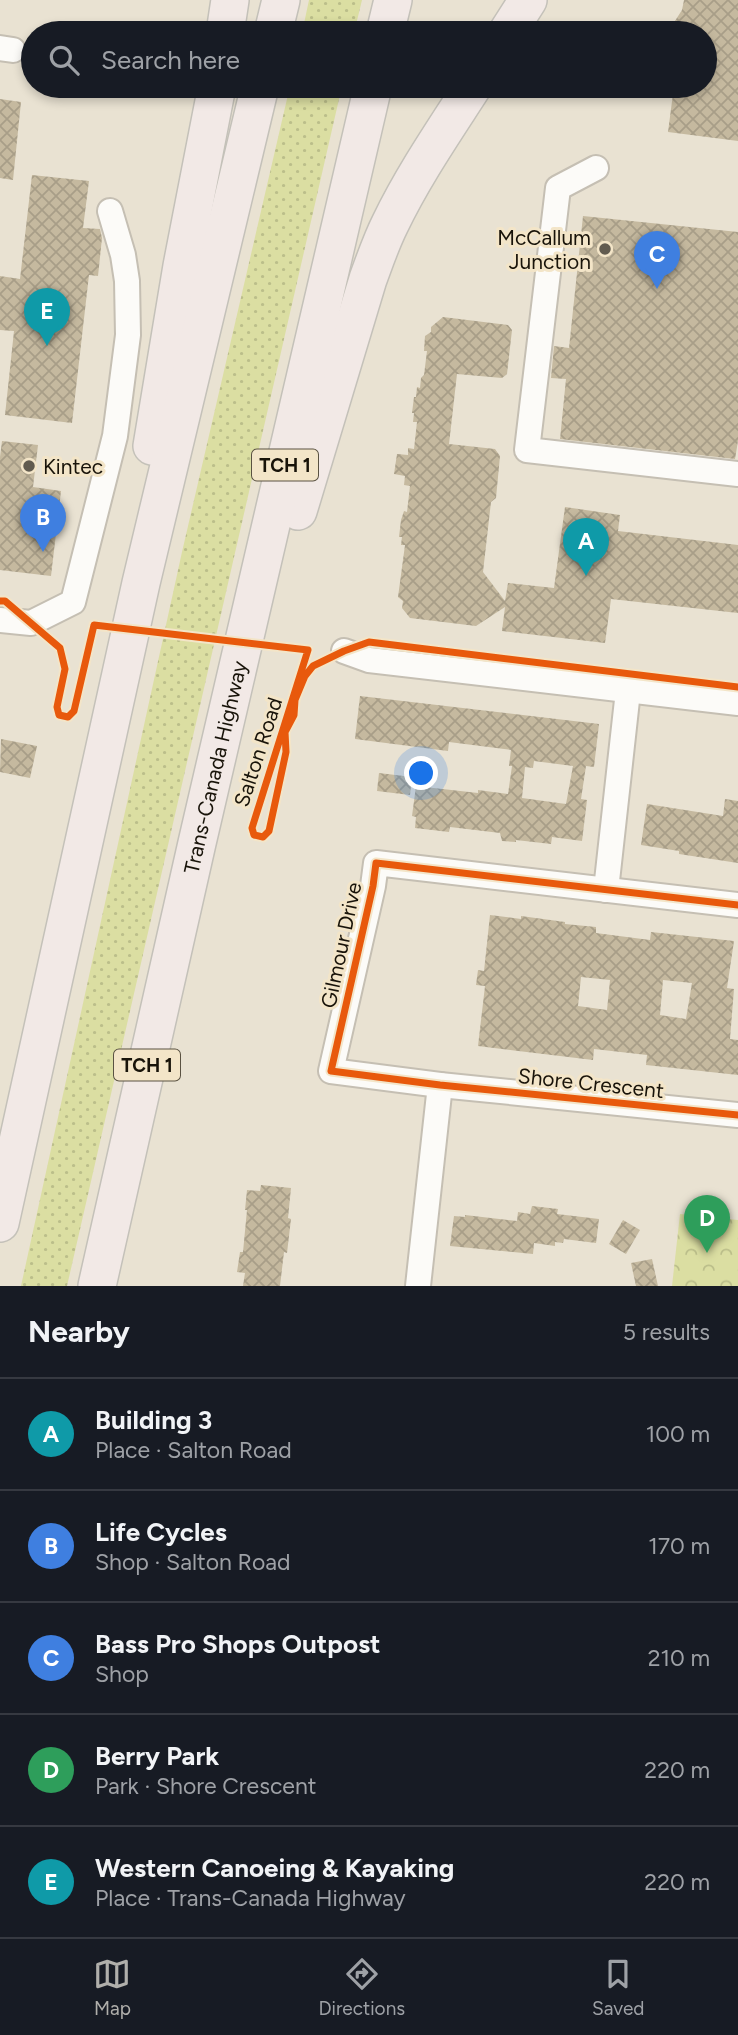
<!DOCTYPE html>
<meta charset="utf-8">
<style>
body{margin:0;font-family:Figtree,sans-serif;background:#20242c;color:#f1f3f6}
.you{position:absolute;left:422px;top:774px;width:24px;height:24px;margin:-18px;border:5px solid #fff;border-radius:50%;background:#1a73e8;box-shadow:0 0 0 10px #1a73e833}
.badge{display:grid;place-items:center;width:46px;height:46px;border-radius:50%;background:#b0afab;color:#fff;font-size:23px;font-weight:700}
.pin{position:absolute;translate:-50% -58px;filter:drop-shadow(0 2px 4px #0008)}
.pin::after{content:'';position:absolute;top:37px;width:24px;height:21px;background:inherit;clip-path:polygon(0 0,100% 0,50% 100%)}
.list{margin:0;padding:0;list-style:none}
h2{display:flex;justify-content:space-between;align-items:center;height:91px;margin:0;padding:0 28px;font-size:30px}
h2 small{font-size:23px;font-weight:400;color:#9ea1a6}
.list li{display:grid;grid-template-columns:46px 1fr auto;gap:21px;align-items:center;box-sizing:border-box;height:112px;padding:0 28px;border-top:2px solid #363941}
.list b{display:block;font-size:26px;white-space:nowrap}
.list p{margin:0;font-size:23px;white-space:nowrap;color:#9ea1a6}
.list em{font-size:23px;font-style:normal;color:#9ea1a6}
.icon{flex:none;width:38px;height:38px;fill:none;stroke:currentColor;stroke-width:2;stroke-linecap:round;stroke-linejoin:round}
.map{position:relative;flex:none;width:738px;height:1286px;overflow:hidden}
.search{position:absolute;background:#171b24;box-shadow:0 4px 10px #0003;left:21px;right:21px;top:21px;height:77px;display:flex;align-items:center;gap:18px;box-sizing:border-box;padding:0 24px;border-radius:38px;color:#9ea1a6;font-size:26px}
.sheet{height:651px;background:#171b24}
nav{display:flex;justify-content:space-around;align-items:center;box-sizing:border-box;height:98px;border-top:2px solid #363941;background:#171b24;font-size:19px;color:#9ea1a6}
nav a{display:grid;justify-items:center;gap:4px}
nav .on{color:#b0afab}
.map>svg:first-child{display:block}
.grass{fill:url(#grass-dots)}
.park{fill:url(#park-crowns)}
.building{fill:url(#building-cross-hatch);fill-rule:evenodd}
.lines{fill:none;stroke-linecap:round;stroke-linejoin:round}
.minor-casing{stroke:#c5bfb3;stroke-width:28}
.highway-casing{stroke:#c4c1b9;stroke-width:40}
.minor{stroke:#fcfbf8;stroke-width:24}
.highway{stroke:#f2e9e6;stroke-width:37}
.cycleway-casing{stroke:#f3e5c8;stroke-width:11}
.cycleway{stroke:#e8590c;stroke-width:7}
.poi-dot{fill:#615b4f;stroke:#f3e5c8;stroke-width:2.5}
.labels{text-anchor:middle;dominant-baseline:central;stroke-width:6;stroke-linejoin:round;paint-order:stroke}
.shield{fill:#f3e5c8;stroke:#5a5242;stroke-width:2}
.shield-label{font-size:19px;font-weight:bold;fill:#181309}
.poi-label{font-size:21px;fill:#181309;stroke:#f3e5c8;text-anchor:end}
.street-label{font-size:21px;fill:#181309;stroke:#f3e5c8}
</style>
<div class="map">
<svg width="738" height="1286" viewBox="0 0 738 1286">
<defs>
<pattern id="grass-dots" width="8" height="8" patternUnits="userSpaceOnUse" patternTransform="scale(1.75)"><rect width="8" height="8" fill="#dbdea2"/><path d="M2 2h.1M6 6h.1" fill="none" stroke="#bbbe8a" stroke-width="1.8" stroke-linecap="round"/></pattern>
<pattern id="park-crowns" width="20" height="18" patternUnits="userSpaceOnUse" patternTransform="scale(1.75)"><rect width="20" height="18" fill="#dbdea2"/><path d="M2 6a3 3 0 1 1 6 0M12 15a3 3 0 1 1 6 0" fill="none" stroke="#bbbe8a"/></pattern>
<pattern id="building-cross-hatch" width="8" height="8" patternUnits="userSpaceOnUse" patternTransform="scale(1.75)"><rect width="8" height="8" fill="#c5b99f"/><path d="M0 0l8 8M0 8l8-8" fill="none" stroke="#a89e88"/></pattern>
</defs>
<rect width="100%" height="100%" fill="#e9e2d2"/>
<!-- grass -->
<g class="grass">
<path d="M309,0H362L354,33H302Z"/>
<path d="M290,86H342L67,1286H21L182,552Z"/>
</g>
<!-- park -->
<path class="park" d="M680,1214L738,1220V1286H672Z"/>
<!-- building -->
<g class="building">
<path d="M684,0H738V141L668,132L674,86H705V33H685L673,24L682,10Z"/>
<path d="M0,99L21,102L13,180L0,178Z"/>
<path d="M32,175L89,181L83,228L100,229L102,238L98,276L89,275L72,423L5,415L14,331L0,330V276L20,279Z"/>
<path d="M583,216L738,232V441L735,459L560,439L566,379L551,378L554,346L569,348Z"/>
<path d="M443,317L508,325L512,330L507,374L502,378L457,374L449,444L495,449L500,456L496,498L491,502L483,572L505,601L508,583L554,588L565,507L620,515L618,531L738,545V613L611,599L605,643L502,631L505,607L476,626L410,618L402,608L403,601L398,597L405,545H401L402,537H399L401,520L404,511L407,512L410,486L404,485L405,476L394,474L397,454L408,455V448L414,449L417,422H413L414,413H412L414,397H416L417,387L420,388L421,378L424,375L427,351H424L425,336L431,332V327Z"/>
<path d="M2,441L38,445L33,487L61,491L51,576L0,570V457Z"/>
<path d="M360,696L599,724L594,767L586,766L581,799L587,800L582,841L552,837L551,844L516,840V842L502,841L500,833L450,827L449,832L415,828L416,817L412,816L416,786L478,793V790L508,794L512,766H509L511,750L449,742L448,751L355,739ZM534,761L573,766L566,804L522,798L525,767L533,768Z"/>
<path d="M1,739L37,746L30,778L0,772Z"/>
<path d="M379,773L412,777L410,795L377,791Z"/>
<path d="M725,799L738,801V863L679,854V851L641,845L647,804L723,816Z"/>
<path d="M490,915L521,919V916L565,922V924L596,927V933L650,940L651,932L734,941L727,988L734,989L730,1039L738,1040V1075L646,1065L647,1055L594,1049L593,1060L478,1046L485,986L476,985L478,970L484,971ZM581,977L610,980L607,1010L578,1006ZM663,980L692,983L686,1019L660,1015Z"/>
<path d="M261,1185L291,1188L288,1218L291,1219L287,1253L284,1252L280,1286H243L245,1273L237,1272L240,1252H243L247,1210H245L247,1190L260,1191Z"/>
<path d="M532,1206L558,1209L557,1214L599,1219L596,1243L564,1239L563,1243L555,1242V1246L534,1243L533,1254L450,1246L454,1216L465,1217V1215L517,1221L518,1212L530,1214Z"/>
<path d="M623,1220L640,1230L626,1254L609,1244Z"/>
<path d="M652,1259L658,1286H636L631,1263Z"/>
</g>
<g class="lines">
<defs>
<g id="minor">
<path d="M0,48L13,50"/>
<path d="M596,168L558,188L527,450L738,474"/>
<path d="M0,620L31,623L73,602L115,436L128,335L127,281L123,255L110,211"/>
<path d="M344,651L369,660L738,703"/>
<path d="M606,890L628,691"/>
<path d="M738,905L376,863L373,886L331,1071L440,1085L738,1115"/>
<path d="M418,1286L440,1085"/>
</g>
<g id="highway">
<path d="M225,33L230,0"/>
<path d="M273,33L281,0"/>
<path d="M385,33L393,0"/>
<path d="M507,33L528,0"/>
<path d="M152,446L182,266L217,86"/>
<path d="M298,511L368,279C375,260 381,242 390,224C413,176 444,131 473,86"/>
<path d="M0,1223L141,583L260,86"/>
<path id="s1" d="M97,1286L197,843L373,86"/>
</g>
</defs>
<!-- minor casing -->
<use href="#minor" class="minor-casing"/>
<!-- highway casing -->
<use href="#highway" class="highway-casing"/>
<!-- minor -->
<use href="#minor" class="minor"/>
<!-- highway -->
<use href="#highway" class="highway"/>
<defs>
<g id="cycleway">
<path d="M0,601H5L60,648L65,669L57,707L59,715L68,717L74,711L94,625L308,650L252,828L254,835L263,837L269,831L286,752L285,732L294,715L295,700L305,676L313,666L344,651L369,642L738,687"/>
<path d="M738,905L376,863L373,886L331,1071L440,1085L738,1115"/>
</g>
</defs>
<!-- cycleway casing -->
<use href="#cycleway" class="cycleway-casing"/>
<!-- cycleway -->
<use href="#cycleway" class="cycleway"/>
</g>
<!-- markers -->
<g class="poi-dot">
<circle cx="605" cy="249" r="7"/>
<circle cx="29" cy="466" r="7"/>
</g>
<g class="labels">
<!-- shield labels -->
<g class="shield">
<rect x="252" y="449.5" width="66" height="31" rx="5"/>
<rect x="114" y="1049.5" width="66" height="31" rx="5"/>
</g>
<g class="shield-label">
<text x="285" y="465">TCH 1</text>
<text x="147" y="1065">TCH 1</text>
</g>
<!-- poi labels -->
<g class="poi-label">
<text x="591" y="237">McCallum<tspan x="591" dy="24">Junction</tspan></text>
<text x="43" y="466" text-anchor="start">Kintec</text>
</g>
<!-- street labels -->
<g class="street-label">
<text transform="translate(258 752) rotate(-72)">Salton Road</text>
<text stroke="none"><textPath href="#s1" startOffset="532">Trans-Canada Highway</textPath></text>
<text transform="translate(341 945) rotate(-78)">Gilmour Drive</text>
<text transform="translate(591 1083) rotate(6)">Shore Crescent</text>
</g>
</g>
</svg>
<div class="you"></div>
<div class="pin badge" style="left:586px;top:576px;background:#0f9aa8">A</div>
<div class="pin badge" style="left:43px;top:552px;background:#3f7fe0">B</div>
<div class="pin badge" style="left:657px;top:289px;background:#3f7fe0">C</div>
<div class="pin badge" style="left:707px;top:1253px;background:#2e9e5b">D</div>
<div class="pin badge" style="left:47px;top:346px;background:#0f9aa8">E</div>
<div class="search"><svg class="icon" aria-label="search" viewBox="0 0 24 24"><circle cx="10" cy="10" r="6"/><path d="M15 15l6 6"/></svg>Search here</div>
</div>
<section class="sheet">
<h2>Nearby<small>5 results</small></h2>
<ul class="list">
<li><span class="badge" style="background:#0f9aa8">A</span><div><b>Building 3</b><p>Place · Salton Road</p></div><em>100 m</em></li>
<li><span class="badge" style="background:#3f7fe0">B</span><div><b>Life Cycles</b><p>Shop · Salton Road</p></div><em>170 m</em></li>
<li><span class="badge" style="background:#3f7fe0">C</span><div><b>Bass Pro Shops Outpost</b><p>Shop</p></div><em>210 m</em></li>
<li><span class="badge" style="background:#2e9e5b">D</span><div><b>Berry Park</b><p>Park · Shore Crescent</p></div><em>220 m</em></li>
<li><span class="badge" style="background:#0f9aa8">E</span><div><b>Western Canoeing &amp; Kayaking</b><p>Place · Trans-Canada Highway</p></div><em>220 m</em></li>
</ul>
</section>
<nav>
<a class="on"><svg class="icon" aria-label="map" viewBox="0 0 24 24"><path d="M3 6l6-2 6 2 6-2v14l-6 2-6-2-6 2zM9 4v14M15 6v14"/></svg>Map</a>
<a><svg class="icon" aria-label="directions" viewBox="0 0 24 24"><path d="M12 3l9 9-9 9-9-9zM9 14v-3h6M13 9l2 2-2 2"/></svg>Directions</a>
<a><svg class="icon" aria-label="saved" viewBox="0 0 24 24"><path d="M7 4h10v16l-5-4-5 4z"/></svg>Saved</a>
</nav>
